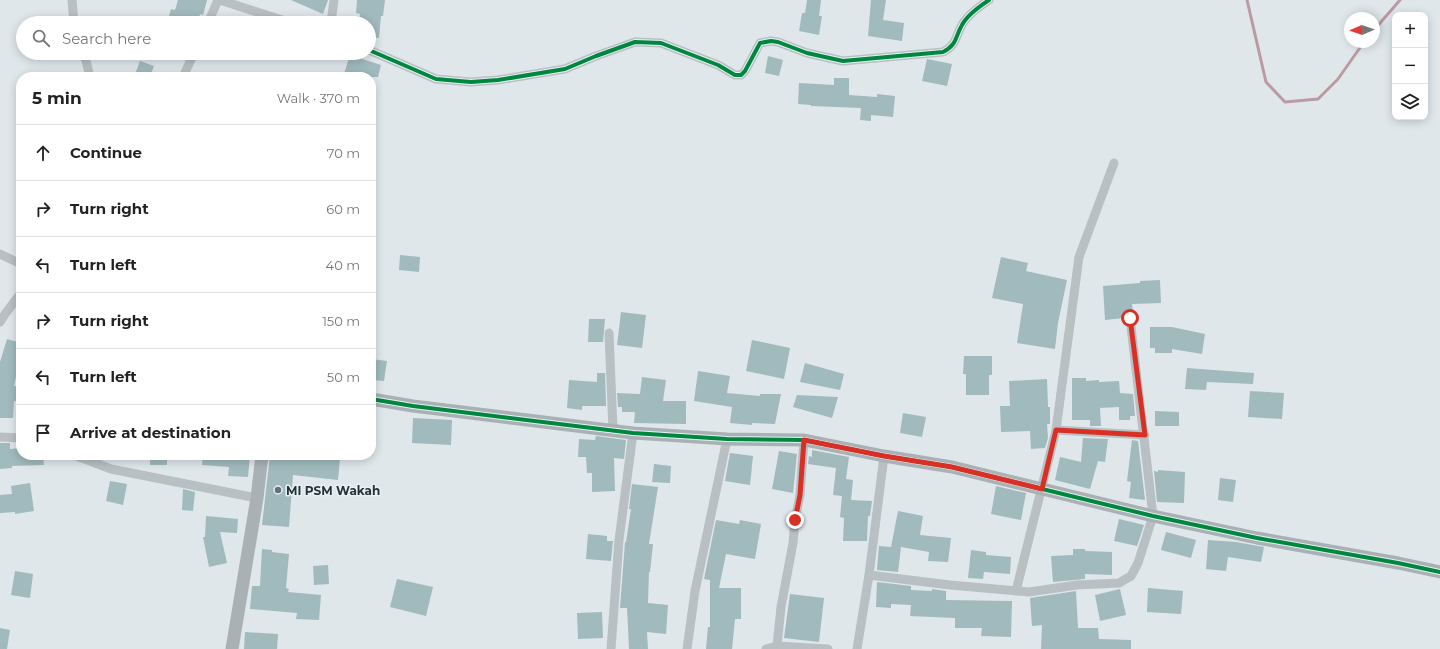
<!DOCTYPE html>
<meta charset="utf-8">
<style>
body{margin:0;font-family:Montserrat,sans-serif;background:#f6f6f6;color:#222}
.controls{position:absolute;right:12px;top:12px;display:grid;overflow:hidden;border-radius:8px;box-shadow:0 2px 10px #0003}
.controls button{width:36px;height:36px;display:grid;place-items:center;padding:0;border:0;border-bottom:1px solid #e0e0e0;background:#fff;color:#222;font:20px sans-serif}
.compass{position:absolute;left:1344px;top:12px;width:36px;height:36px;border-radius:50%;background:#fff;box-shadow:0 2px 10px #0003;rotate:268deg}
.stop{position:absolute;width:12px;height:12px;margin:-9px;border:3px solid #d93025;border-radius:50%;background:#fff}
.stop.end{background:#d93025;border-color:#fff;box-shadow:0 1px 4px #0008}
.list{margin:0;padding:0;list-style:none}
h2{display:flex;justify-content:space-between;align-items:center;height:52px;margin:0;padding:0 16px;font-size:17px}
h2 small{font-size:13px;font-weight:400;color:#767676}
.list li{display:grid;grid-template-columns:26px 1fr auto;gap:12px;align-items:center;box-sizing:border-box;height:56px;padding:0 16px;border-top:1px solid #e0e0e0}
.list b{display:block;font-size:15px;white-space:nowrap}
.list em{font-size:13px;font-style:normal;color:#767676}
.icon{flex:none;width:22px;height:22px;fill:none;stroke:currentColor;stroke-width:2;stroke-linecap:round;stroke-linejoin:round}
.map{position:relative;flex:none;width:1440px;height:649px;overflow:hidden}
.search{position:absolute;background:#fff;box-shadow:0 2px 10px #0003;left:16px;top:16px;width:360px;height:44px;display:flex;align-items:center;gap:10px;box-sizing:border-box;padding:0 14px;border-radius:22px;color:#767676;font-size:15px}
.panel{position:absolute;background:#fff;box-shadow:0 2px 10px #0003;left:16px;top:72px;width:360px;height:388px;border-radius:16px}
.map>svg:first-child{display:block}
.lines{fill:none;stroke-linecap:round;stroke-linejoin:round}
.stream{stroke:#bb9ba1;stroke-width:3}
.building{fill:#a1babd}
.street{stroke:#b8c0c3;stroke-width:9}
.secondary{stroke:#a9b1b4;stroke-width:13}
.cycleway-casing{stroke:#e5f1f8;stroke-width:6}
.cycleway{stroke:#00873e;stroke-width:4}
.route{stroke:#d93025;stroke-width:5}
.poi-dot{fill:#677173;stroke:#e5f1f8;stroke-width:1.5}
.labels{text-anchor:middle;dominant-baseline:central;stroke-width:3;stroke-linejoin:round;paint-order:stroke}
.poi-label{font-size:12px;font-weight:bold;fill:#273233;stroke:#e5f1f8;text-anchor:start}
</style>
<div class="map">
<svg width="1440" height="649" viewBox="0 0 1440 649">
<rect width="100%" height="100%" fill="#dfe7eb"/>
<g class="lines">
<!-- stream -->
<g class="stream">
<path d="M1247,0L1266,82L1285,102L1318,99L1338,79L1364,42"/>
<path d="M1374,30L1400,0"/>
</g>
</g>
<!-- building -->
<g class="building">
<path d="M178,0H207L203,15L200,14L198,23H167L171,9L175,10Z"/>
<path d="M291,0H328L323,14Z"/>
<path d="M357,0H385L383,16H381L379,38L369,37V23H359L360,14L356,13Z"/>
<path d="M807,0H821L819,16H822L819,35L799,31L802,13H805Z"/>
<path d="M871,0H886L883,20L904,23L902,41L868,36Z"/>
<path d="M350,55L381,65L378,77H343Z"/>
<path d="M768,56L783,60L779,76L765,73Z"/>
<path d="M927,59L952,64L947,86L922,81Z"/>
<path d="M140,61L154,66L150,77H134Z"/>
<path d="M834,78H849V95L877,97V94L895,96L893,117L871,115V121L860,120L861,108L811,106V105L798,104L799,83L834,85Z"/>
<path d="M400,255L420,257L419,272L399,270Z"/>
<path d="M1001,257L1028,263L1026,271L1067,280L1058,323L1055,349L1017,343L1023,304L992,298Z"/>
<path d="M1160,280L1161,303L1132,304L1133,313H1127L1124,318L1105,320L1103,286L1140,283V281Z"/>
<path d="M621,312L646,315L642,348L617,345Z"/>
<path d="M589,319H605L603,342H588Z"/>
<path d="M1150,327H1172L1205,334L1202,354L1172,349V353H1155V348H1150Z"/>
<path d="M7,339L21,343V363L19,362L14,386L21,387V392L20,402L14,401L13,418H0V362Z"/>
<path d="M752,340L790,348L784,379L746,371Z"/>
<path d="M964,356H992V375H989V395H966V374H963Z"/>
<path d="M371,359L387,361L384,381L371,380Z"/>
<path d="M805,363L844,374L840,390L800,382Z"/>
<path d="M1187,368L1254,373L1253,384L1207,382L1206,390L1185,389Z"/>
<path d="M698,371L730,376L727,393L760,396V394H781L775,424L752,423V425L730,423L732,407L694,401Z"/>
<path d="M597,373H605L606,406H582V410L567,408L569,380L597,382Z"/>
<path d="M642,377L666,380L663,401H686V424L634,423L635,412H622V407H618L617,393L640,394Z"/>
<path d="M1072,378H1086V381L1099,380V382L1119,381L1120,393L1133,394L1135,416H1130V420H1119V407L1100,408L1101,426H1090V420H1072Z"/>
<path d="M1047,379L1048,407H1050V424H1047L1048,438L1045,448L1031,449L1030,431L1001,432L1000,406H1010L1009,381Z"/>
<path d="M1250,391L1284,393L1282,419L1248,417Z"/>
<path d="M797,395L838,397L832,418L793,407Z"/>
<path d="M1155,411L1179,412V426H1155Z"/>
<path d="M903,413L926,417L922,437L900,433Z"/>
<path d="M413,418L452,420L451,445L412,443Z"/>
<path d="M596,436L626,440L624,459L614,458L615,491L592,492V473H587L586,457H578L579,439L595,440Z"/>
<path d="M1083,438L1108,439L1105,462L1098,461L1090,489L1055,480L1060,457L1081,462Z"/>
<path d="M1132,440L1138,441L1145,500L1129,498L1131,482L1127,481Z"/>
<path d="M0,443H10V449L21,448V455H43L44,465L12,466V468L0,469Z"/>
<path d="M812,450L849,457L846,479L853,480L851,500L872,501L870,516H868L867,541H843L844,518L840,517L842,496L833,495L836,468L808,464L809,456L812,457Z"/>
<path d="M779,451L797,454L793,493L772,489Z"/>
<path d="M730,453L753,456L750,485L725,481Z"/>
<rect x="150" y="455" width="17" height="10"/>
<path d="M203,455H250L248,477L228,476L229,467L202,465Z"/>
<path d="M270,455H306L340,459L338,480L293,475L289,527L262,525Z"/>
<path d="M654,464L671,466L670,483L652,482Z"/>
<path d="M1158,470L1185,472L1184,503L1157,502L1154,471L1158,472Z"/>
<path d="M1220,478L1236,480L1233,502L1218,500Z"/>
<path d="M110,481L127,484L123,505L106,501Z"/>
<path d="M30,483L34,511L15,514V512L0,513V495L12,494L11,486Z"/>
<path d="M632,484L658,487L649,544H653L650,572H649L648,603L668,605L666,634L647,632L648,649H629L627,608H620L625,542H626L631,509H629Z"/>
<path d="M996,486L1026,493L1021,520L991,514Z"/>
<path d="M183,489L195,492L193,511L182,510Z"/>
<path d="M898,511L923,516L920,535L951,538L948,562L928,561L929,552L901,547L898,572L877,570L879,546L891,547Z"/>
<path d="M206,516L238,519L237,533L220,532L227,563L209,567L203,537H205Z"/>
<path d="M1119,519L1144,525L1137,546L1114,541Z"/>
<path d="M716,520L739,524L740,520L761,524L755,559L726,554L719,588H741V619H735L732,649H706L708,627H710V580L704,579Z"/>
<path d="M1166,532L1196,540L1191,558L1161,550Z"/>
<path d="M588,534L607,536V541H613L611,561L586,559Z"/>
<path d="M1208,540L1236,542L1264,547L1261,562L1228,557L1226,571L1206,569Z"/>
<path d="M262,549L272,550V552L289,554L286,588L289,589L288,592L321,595L319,620L296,619L297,613L250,609L252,586H260Z"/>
<path d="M1073,549H1085V551L1112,552V575L1085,574V579L1053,582L1051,556L1073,555Z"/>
<path d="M971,550L986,552V555L1011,557L1010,574L984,572L983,579L968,578Z"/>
<path d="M328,565L329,584L314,585L313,566Z"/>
<path d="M15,571L33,574L30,598L11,595Z"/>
<path d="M397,579L433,587L426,616L390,607Z"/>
<path d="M877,582L911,586V590L932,591V589L946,591V600L1012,601L1011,637L981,636L982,628H955V618L910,616L911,605L891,604V608L876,607Z"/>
<path d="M1148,588L1183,591L1181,614L1147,612Z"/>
<path d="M1120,589L1126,615L1100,621L1095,595Z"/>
<path d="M1076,591L1078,628H1098L1099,639L1131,640V649H1041L1042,625L1032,626L1030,598Z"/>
<path d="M790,594L824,598L819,642L784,638Z"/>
<path d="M602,612L603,638L578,639L577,613Z"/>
<path d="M0,628L10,630L7,649H0Z"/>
<path d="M245,632L278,634L277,649H244Z"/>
</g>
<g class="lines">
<!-- street -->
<g class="street">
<path d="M72,0L74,23"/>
<path d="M220,0L291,23"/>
<path d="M208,23L218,0"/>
<path d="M331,23L334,0"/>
<path d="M369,50L436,79L471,82L498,80L565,69L596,56L635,42L661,43L718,65L735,75H741L745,71L760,43L771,41L778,42L807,53L843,61L943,52C957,45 955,37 962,25C967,15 980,6 989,0"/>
<path d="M84,53L90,77"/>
<path d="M183,77L194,53"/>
<path d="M0,254L21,264"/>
<path d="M0,322L5,314L21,293"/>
<path d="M609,333L613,430"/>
<path d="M1056,430L1145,435"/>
<path d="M0,437L21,438"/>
<path d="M74,455L111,469L257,498"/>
<path d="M869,575L950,585L1029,592L1077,585L1119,583L1131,576L1138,563L1153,516L1130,318"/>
<path d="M1016,591L1056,430L1079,257L1114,163"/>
<path d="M777,646L781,607L793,543L795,520L800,495L804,440"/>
<path d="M611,649L619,540L633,433"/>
<path d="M687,649L695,591L727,439"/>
<path d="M766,649L777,646L828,649"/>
<path d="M857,649L869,575L884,456"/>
</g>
<!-- secondary -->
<g class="secondary">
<path d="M371,399L413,406L633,433L727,439L804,440L884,456L952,467L1153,516L1257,538L1398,563L1440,572"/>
<path d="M232,649L257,498L262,455"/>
</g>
<defs>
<g id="cycleway">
<path d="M369,50L436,79L471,82L498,80L565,69L596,56L635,42L661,43L718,65L735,75H741L745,71L760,43L771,41L778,42L807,53L843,61L943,52C957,45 955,37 962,25C967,15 980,6 989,0"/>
<path d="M371,399L413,406L633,433L727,439L804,440L884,456L952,467L1153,516L1257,538L1398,563L1440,572"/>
</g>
</defs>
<!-- cycleway casing -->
<use href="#cycleway" class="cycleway-casing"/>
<!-- cycleway -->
<use href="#cycleway" class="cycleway"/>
</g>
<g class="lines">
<!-- route -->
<path class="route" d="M795,520L800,495L804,440L884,456L952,467L1042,489L1056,430L1145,435L1130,318"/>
</g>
<!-- markers -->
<circle class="poi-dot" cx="278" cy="490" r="4"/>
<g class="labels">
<!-- poi labels -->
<g class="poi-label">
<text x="286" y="490">MI PSM Wakah</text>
</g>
</g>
</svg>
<div class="controls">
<button>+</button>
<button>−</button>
<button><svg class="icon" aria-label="layers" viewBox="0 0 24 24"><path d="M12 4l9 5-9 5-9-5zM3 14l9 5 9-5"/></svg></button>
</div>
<svg class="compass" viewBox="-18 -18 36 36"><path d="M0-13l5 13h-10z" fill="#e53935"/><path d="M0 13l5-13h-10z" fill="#767676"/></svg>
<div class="stop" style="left:1130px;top:318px"></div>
<div class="stop end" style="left:795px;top:520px"></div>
<div class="search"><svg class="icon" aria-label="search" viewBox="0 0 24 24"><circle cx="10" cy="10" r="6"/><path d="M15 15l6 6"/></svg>Search here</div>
<section class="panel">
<h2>5 min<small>Walk · 370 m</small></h2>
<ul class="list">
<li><svg class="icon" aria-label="ahead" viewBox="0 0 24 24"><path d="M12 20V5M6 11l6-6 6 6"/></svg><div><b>Continue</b></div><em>70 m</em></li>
<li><svg class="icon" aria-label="right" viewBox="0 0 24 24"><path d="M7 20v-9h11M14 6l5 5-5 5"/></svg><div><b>Turn right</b></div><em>60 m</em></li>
<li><svg class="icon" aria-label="left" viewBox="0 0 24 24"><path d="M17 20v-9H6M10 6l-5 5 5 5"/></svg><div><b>Turn left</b></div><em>40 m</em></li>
<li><svg class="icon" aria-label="right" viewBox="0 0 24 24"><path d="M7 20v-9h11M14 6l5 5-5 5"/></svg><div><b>Turn right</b></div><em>150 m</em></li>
<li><svg class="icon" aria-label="left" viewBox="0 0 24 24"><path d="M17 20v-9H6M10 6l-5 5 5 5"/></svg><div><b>Turn left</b></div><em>50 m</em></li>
<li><svg class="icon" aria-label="arrive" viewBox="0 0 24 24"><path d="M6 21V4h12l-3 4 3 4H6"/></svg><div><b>Arrive at destination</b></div></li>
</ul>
</section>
</div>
